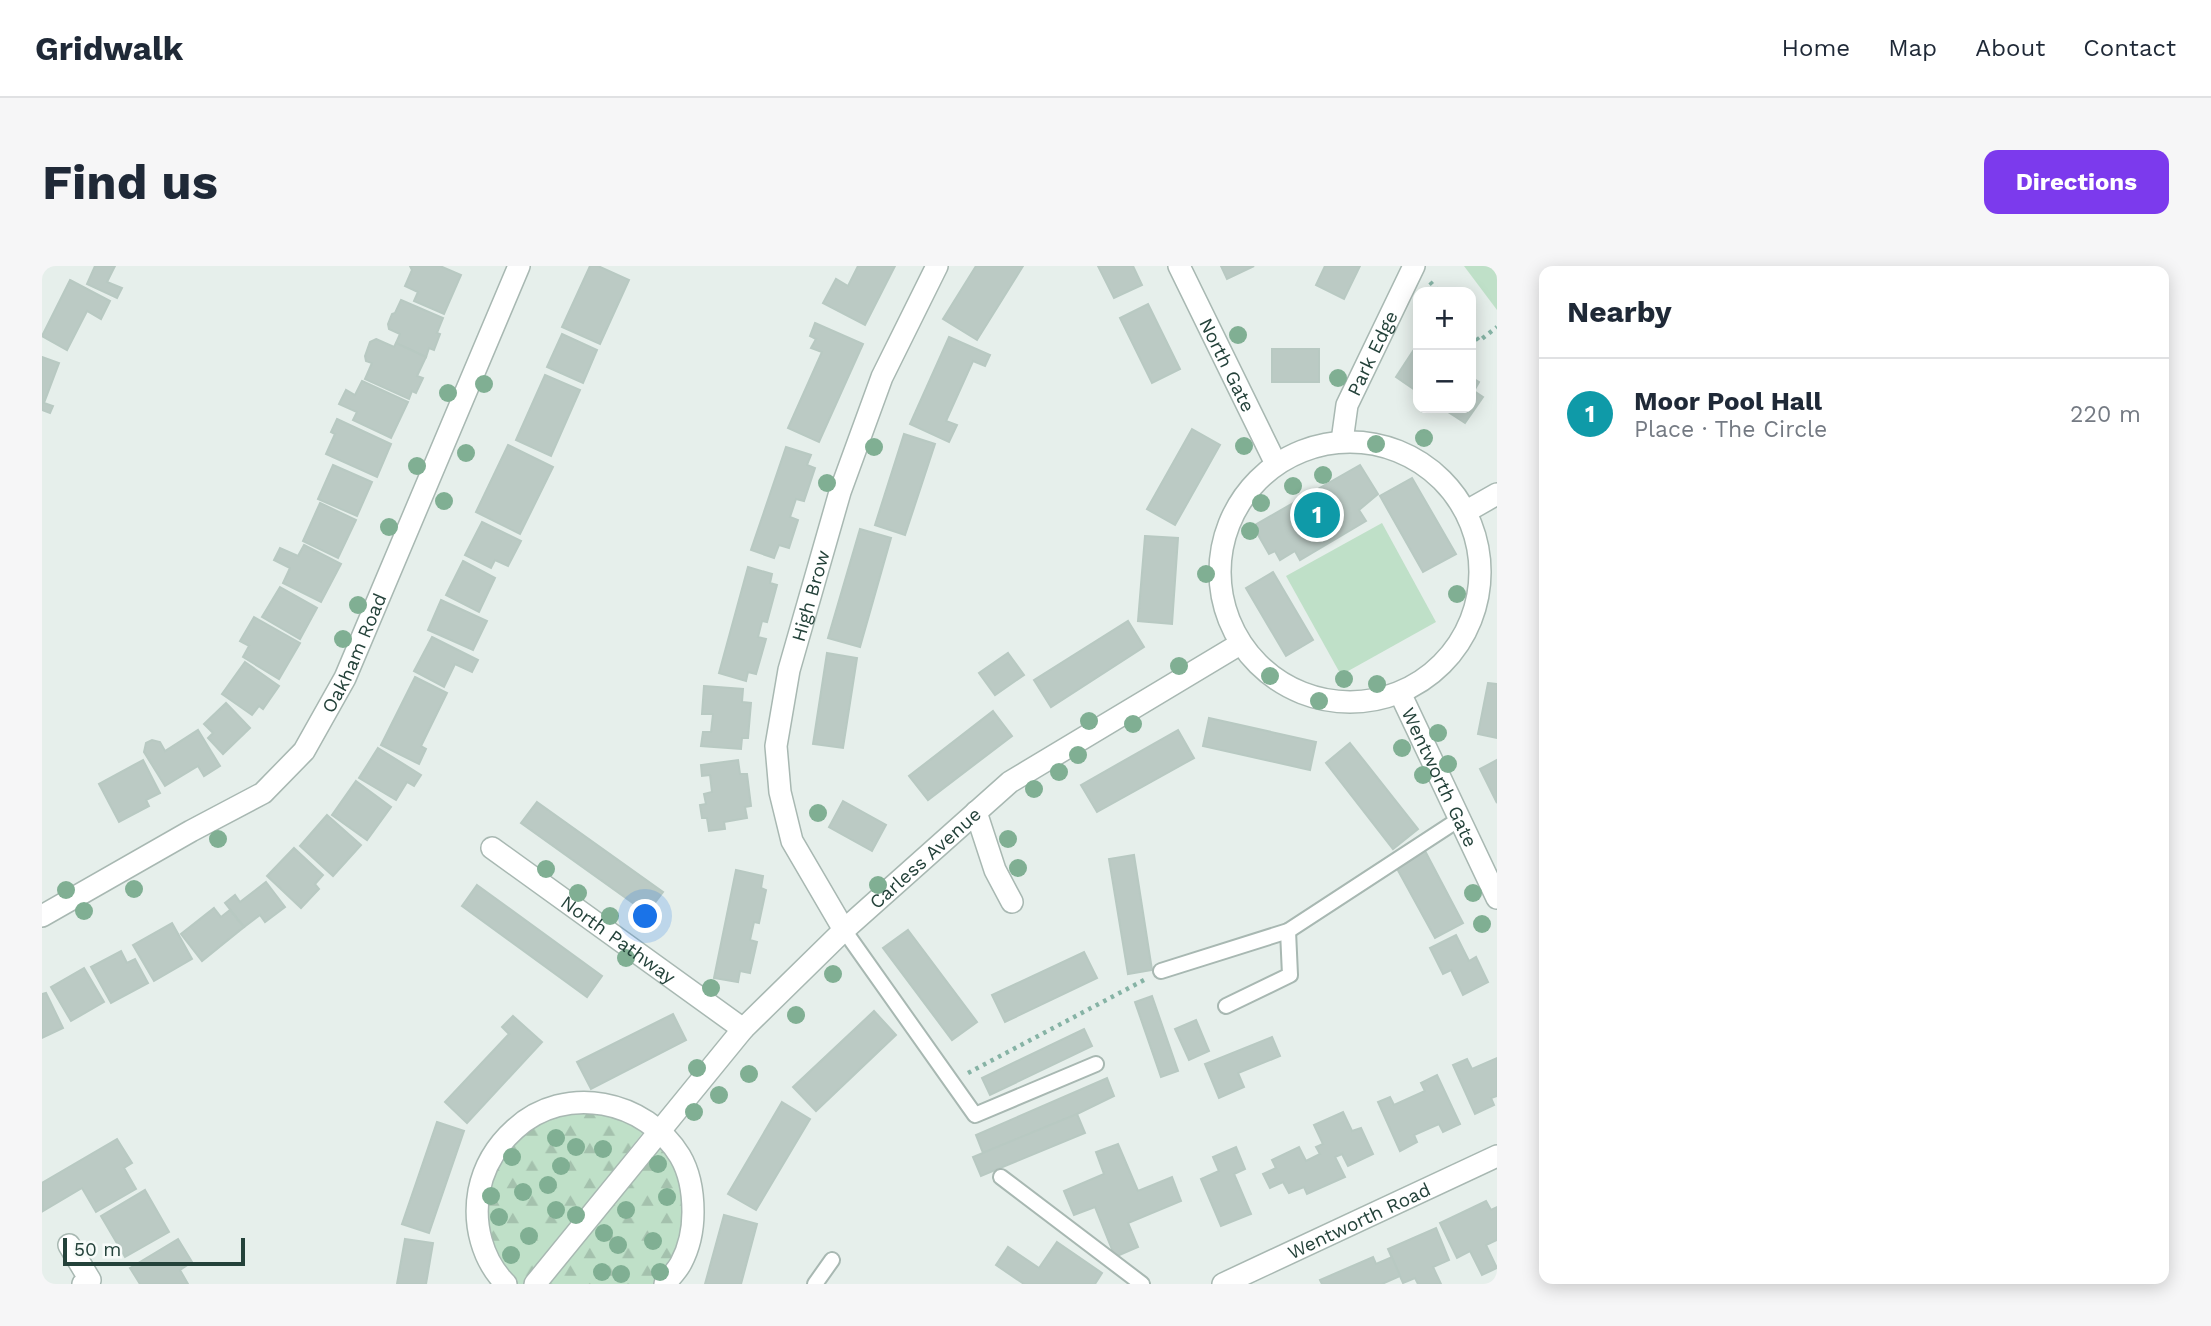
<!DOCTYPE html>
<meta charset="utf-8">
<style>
body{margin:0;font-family:"Work Sans",sans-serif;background:#f6f6f7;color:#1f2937}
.controls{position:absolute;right:21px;top:21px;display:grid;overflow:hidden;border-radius:14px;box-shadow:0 4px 18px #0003}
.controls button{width:63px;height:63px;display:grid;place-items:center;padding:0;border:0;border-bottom:2px solid #e0e1e3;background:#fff;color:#1f2937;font:35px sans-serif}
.scale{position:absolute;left:21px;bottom:18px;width:182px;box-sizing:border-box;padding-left:7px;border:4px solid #24423a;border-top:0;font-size:19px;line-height:24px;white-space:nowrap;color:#24423a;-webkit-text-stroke:5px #f7fbf9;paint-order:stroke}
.you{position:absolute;left:604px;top:651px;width:24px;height:24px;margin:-18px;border:5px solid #fff;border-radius:50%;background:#1a73e8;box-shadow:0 0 0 10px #1a73e833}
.badge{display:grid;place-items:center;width:46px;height:46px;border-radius:50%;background:#7c3aed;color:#fff;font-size:23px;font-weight:700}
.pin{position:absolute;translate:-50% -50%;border:4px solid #fff;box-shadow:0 2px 7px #0006}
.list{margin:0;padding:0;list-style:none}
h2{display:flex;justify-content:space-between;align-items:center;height:91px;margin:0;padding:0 28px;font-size:30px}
h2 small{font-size:23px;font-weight:400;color:#747a83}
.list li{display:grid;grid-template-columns:46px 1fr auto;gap:21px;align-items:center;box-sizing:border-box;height:112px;padding:0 28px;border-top:2px solid #e0e1e3}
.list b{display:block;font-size:26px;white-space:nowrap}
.list p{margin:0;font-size:23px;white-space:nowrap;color:#747a83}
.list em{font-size:23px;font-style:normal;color:#747a83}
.map{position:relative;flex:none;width:1455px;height:1018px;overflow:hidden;border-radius:14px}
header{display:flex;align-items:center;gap:42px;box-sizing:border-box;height:98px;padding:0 35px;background:#fff;border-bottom:2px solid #e0e1e3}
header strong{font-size:33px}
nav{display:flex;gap:38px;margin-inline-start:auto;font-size:24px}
.intro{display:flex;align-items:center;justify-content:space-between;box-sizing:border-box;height:168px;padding:0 42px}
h1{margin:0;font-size:49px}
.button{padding:18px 32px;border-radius:14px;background:#7c3aed;color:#fff;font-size:24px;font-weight:700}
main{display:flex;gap:42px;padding:0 42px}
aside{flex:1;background:#fff;border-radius:14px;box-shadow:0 4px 18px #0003}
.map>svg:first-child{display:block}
.forest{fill:url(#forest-firs)}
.pitch{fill:#bfe0c8}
.building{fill:#bbcac4;stroke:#b8c9c2;stroke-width:2}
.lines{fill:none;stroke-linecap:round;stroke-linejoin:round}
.lane-casing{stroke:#a8b8b2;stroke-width:18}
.street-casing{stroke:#a8b8b2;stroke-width:24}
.path{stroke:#86b3a5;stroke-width:4.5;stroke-dasharray:3.5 5;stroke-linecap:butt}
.lane{stroke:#fff;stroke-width:14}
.street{stroke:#fff;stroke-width:21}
.tree{fill:#80af93}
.labels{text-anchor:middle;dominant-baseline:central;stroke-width:5;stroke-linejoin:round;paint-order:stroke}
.street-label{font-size:19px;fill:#24423a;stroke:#f7fbf9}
</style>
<header>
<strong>Gridwalk</strong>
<nav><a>Home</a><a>Map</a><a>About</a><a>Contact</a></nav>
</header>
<div class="intro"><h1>Find us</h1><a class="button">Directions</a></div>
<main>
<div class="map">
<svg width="1455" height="1018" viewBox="0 0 1455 1018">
<defs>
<pattern id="forest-firs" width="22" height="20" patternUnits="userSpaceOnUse" patternTransform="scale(1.75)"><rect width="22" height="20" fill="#bfe0c8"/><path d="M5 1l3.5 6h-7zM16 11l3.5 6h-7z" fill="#a4c1ad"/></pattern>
</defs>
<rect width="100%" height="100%" fill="#e6efeb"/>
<!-- forest -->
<g class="forest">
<path d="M546,845L575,850L603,864L482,1018H474C469,1011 461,1005 457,997C426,939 451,873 513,850C523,846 535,846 546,845Z"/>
<path d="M614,875L632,898L643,927L644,956L637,985L613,1018H501Z"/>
</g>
<!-- pitch -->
<g class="pitch">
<path d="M1422,0H1455V44Z"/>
<path d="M1340,257L1394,356L1299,409L1244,310Z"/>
</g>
<!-- building -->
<g class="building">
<path d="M53,0H73L65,16L80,22L75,32L45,18Z"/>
<path d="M368,0H398L419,9L402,48L372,35L376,26L363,20L370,4Z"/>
<path d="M548,0H556L587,14L558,78L520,61Z"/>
<path d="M816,0H853L823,59L781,37L794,13L806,20Z"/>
<path d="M934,0H981L935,74L901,53Z"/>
<path d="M1056,0H1091L1100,19L1072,32Z"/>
<path d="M1179,0H1212L1185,13Z"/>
<path d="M1283,0H1318L1302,33L1274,19Z"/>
<path d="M28,14L68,35L59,53L45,45L25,84L0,70Z"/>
<path d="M359,34L401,52L395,67L398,68L392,84L387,82L384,91L354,77L358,68L347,63L346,58L350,48L353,47Z"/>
<path d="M1106,38L1138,103L1110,117L1078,52Z"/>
<path d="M773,57L821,78L777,176L746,162L780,86L769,82L774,73L768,70Z"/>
<path d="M520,68L555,84L541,117L505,101Z"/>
<path d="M907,71L948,89L943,100L931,95L904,155L915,159L907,176L868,158Z"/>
<path d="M334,73L352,81L354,77L384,91L375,110L381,112L374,127L370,125L367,133L323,113L330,97L324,95L323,90L328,76Z"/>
<rect x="1230" y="83" width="47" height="33"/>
<path d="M1371,85L1376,89V126L1354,111Z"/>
<path d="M0,91L17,97L2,137L11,140L8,147L0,144Z"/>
<path d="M503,109L538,124L509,190L474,174Z"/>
<path d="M1429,111L1437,116L1432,125L1441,131L1423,157L1400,142H1429Z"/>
<path d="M320,115L366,136L349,172L311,154L315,146L297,138L304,124L313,129Z"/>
<path d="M295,153L349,178L335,211L284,188L293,168L289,166Z"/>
<path d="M1150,163L1178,179L1133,259L1105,243Z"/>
<path d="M862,168L893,178L863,269L833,259Z"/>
<path d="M466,179L511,201L478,268L434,246Z"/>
<path d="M744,181L769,189L765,199L773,202L762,235L754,233L748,251L756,254L747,282L737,279L732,292L709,284Z"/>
<path d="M291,199L330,216L315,250L276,233Z"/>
<path d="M1318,199L1336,228L1317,244L1324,255L1258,294L1253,285L1238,294L1233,285L1227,288L1211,260Z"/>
<path d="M1370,212L1414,288L1381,306L1338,230Z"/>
<path d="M278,237L314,254L296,292L261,275Z"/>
<path d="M440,256L479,275L466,300L453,294L449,302L423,289Z"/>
<path d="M818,263L849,272L818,381L786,372Z"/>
<path d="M1103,270L1136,272L1130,358L1096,355Z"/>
<path d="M262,279L299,298L279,336L241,317L248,302L232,294L238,282L256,290Z"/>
<path d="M421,295L453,312L437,346L404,329Z"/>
<path d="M706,301L730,308L728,317L735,319L725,356L720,355L716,371L724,373L714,408L706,406L704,415L677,407Z"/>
<path d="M1231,306L1271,374L1244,390L1204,322Z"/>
<path d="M238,321L275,342L258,373L220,351Z"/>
<path d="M399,334L445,355L431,384L386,364Z"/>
<path d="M212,351L258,377L237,413L201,391L207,380L198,375Z"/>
<path d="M1086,355L1102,381L1009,441L992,414Z"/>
<path d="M390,371L436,394L430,406L413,398L402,421L372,405Z"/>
<path d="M785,387L815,392L801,482L771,478Z"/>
<path d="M966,387L982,409L953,429L937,407Z"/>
<path d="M203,396L237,420L221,443L217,440L210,449L180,428Z"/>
<path d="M373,411L405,427L379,480L384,483L377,498L339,479Z"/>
<path d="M1446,417L1455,418V472L1436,468Z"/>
<path d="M662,420L701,423L700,436L709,437L706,472H700L699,483L659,480L661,466H669L671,448H660Z"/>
<path d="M184,437L208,462L181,488L166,472L171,467L162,458Z"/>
<path d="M951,445L970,470L886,534L867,510Z"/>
<path d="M1167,452L1274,476L1268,504L1161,480Z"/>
<path d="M156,464L178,500L162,510L156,500L123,520L102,486L104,477L110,474L118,476L123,485Z"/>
<path d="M1136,464L1152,492L1055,546L1039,519Z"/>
<path d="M1308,477L1376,563L1351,583L1284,497Z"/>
<path d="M336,482L379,509L372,520L365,516L354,534L317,512Z"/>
<path d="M101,494L118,527L104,534L107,540L77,556L57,518Z"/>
<path d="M696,494L698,508H705L709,540L703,541L705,552L682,556L683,563L667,565L665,552H660L658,539L664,538L662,528L670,526L668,509L660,510L659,499Z"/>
<path d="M1455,494V537L1438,503Z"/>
<path d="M314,515L349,541L325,574L290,549Z"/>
<path d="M801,535L844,559L830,585L787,561Z"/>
<path d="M495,536L621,626L605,647L479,557Z"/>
<path d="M285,549L319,579L291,610L258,580Z"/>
<path d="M252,582L281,609L273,618L277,623L259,642L225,610Z"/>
<path d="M1382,583L1421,657L1393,672L1353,599Z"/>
<path d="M1092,589L1110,704L1086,708L1067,593Z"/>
<path d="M694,604L721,610L719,622L724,624L717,657L712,656L708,674L715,676L708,707L698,705L696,716L672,712Z"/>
<path d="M224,616L243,641L223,656L218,649L202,661L183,637L193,629L198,636Z"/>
<path d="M435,619L560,710L545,731L420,640Z"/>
<path d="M172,642L179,651L188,644L202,661L160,695L139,668Z"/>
<path d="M130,657L150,693L112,715L91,679Z"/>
<path d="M866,664L935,756L910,774L841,682Z"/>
<path d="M1414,669L1427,695L1434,691L1446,716L1421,729L1409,704L1401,708L1388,682Z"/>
<path d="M79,685L85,697L93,693L106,717L69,737L49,701Z"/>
<path d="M1042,686L1055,712L963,756L950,729Z"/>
<path d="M42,702L62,736L29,755L9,721Z"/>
<path d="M4,727L21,762L0,772V728Z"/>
<path d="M1110,730L1136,805L1119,811L1093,736Z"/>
<path d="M832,745L854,769L774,845L751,821Z"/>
<path d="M631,748L644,774L549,823L535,796Z"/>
<path d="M471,750L500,776L425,857L403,836L467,768L460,761Z"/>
<path d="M1154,754L1167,785L1147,794L1133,763Z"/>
<path d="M1042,763L1050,780L948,829L940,812Z"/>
<path d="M1230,771L1238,790L1196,807L1202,821L1177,832L1163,798Z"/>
<path d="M1455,792V830L1449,832L1452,839L1433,848L1411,799L1425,793L1430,803Z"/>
<path d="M1395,809L1418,858L1401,866L1397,858L1372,869L1375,876L1358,885L1336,836L1348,831L1352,839L1383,825L1379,817Z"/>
<path d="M1065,812L1072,830L1035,848L941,887L934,869Z"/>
<path d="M740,836L768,853L714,944L686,928Z"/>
<path d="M1301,846L1310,865L1319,862L1331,888L1306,900L1300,888L1293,891L1303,911L1265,928L1262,921L1247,927L1241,916L1228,922L1221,908L1234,902L1230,894L1257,881L1264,895L1278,888L1274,881L1281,878L1272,859Z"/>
<path d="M1035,848L1043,867L939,910L931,891Z"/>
<path d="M395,856L422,865L387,967L360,958Z"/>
<path d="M75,873L90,897L82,902L94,923L54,946L40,922L1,945L0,917Z"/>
<path d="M1076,878L1096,925L1130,911L1139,935L1086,957L1096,981L1073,991L1053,941L1032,949L1022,925L1062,908L1054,886Z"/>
<path d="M1194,881L1203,903L1192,908L1209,948L1179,960L1159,913L1177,905L1171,891Z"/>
<path d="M103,924L127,966L83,991L59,950Z"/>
<path d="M1444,935L1449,944L1455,941V974L1444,979L1455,1002L1440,1009L1428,985L1415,992L1398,957Z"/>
<path d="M682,949L715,958L699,1018H663Z"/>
<path d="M1394,962L1407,994L1391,1001L1399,1018H1376L1373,1012L1361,1017L1346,983Z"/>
<path d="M136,973L150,996L138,1004L146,1018H98L88,1002Z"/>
<path d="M363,973L391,977L384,1018H355Z"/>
<path d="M1015,976L1060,1007L1053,1018H982L954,999L966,981L997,1002Z"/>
<path d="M1331,991L1334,998L1350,991L1358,1010L1340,1018H1280L1278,1014Z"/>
</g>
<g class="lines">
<defs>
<g id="lane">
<path d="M802,664L933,849L1054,798"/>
<path d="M1119,705L1246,665L1419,552"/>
<path d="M1184,740L1248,709L1246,665"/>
<path d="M959,911L1100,1018"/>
<path d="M773,1018L790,994"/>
</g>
<g id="street">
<path id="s1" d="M1137,0L1234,198"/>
<path id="s2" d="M1300,175L1305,139L1372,0"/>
<circle cx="1308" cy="306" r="130"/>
<path d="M1425,245L1455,228"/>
<path id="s3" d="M1358,427L1455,632"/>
<path d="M934,546L953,604L970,636"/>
<path id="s4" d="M450,582L701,763"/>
<path id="s5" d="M0,650L149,565L221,527L262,485L303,412L477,0"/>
<path id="s6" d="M802,664L750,575L738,526L734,480L747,404L798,226L840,111L895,0"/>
<path d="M27,979L48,1014L41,1018"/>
<path d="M464,1018C440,994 431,958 437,925C442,899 454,880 473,863C523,817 604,834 638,890C648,907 651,927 651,946C651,963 647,982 639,997C635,1005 628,1011 623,1018"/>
<path id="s7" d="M493,1018L701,763L802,664L968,516L1198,378"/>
<path id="s8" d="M1181,1018L1455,890"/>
</g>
</defs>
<!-- lane casing -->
<use href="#lane" class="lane-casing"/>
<!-- street casing -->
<use href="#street" class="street-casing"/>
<!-- path -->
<g class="path">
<path d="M1388,16L1397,26"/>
<path d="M1429,65L1437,75L1455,61"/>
<path d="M926,807L1104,713"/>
</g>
<!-- lane -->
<use href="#lane" class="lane"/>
<!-- street -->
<use href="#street" class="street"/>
</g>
<!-- trees -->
<g class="tree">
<circle cx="1196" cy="69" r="9"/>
<circle cx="1296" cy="112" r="9"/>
<circle cx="442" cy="118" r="9"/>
<circle cx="406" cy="127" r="9"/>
<circle cx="1382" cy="172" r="9"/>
<circle cx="1334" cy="178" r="9"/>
<circle cx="1202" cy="180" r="9"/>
<circle cx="832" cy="181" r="9"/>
<circle cx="424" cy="187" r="9"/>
<circle cx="375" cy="200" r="9"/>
<circle cx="1281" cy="209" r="9"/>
<circle cx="785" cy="217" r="9"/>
<circle cx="1251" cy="220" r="9"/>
<circle cx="402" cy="235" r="9"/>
<circle cx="1219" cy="237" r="9"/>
<circle cx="347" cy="261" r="9"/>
<circle cx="1208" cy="265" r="9"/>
<circle cx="1164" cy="308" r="9"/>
<circle cx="1415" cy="328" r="9"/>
<circle cx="316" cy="339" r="9"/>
<circle cx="301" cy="373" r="9"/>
<circle cx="1137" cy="400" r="9"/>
<circle cx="1228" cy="410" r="9"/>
<circle cx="1302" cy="413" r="9"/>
<circle cx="1335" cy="418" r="9"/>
<circle cx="1277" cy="435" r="9"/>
<circle cx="1047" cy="455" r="9"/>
<circle cx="1091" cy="458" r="9"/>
<circle cx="1396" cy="467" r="9"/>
<circle cx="1360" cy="482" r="9"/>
<circle cx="1036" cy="489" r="9"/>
<circle cx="1406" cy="498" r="9"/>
<circle cx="1017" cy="506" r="9"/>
<circle cx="1381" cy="509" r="9"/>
<circle cx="992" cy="523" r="9"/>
<circle cx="776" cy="547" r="9"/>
<circle cx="176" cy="573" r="9"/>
<circle cx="966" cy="573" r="9"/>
<circle cx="976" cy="602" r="9"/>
<circle cx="504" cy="603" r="9"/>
<circle cx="836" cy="619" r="9"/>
<circle cx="92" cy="623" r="9"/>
<circle cx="24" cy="624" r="9"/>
<circle cx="536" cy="627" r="9"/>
<circle cx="1431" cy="627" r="9"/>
<circle cx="42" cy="645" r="9"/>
<circle cx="568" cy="650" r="9"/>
<circle cx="1440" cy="658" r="9"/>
<circle cx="584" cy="692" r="9"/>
<circle cx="791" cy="708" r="9"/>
<circle cx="669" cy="722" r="9"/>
<circle cx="754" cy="749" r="9"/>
<circle cx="655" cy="802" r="9"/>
<circle cx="707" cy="808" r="9"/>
<circle cx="677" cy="829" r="9"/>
<circle cx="652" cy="846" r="9"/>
<circle cx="514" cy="872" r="9"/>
<circle cx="534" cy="881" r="9"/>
<circle cx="561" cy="883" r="9"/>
<circle cx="470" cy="891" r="9"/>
<circle cx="616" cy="898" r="9"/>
<circle cx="519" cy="900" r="9"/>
<circle cx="506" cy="919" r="9"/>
<circle cx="481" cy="926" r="9"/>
<circle cx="449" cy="930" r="9"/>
<circle cx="625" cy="931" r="9"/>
<circle cx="514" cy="944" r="9"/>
<circle cx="584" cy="944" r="9"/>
<circle cx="534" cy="949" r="9"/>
<circle cx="457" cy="951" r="9"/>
<circle cx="562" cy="967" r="9"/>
<circle cx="487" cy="970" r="9"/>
<circle cx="611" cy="975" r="9"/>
<circle cx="576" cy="979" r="9"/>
<circle cx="469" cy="989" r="9"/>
<circle cx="560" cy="1006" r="9"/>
<circle cx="618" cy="1006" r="9"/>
<circle cx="579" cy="1008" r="9"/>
</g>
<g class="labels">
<!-- street labels -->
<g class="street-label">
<text stroke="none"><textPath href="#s2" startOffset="94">Park Edge</textPath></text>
<text stroke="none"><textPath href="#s1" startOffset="110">North Gate</textPath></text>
<text stroke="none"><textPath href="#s6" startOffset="354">High Brow</textPath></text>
<text stroke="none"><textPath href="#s5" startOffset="422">Oakham Road</textPath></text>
<text stroke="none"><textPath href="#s3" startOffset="93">Wentworth Gate</textPath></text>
<text stroke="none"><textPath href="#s7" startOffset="579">Carless Avenue</textPath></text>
<text stroke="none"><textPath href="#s4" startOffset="156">North Pathway</textPath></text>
<text stroke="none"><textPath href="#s8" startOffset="150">Wentworth Road</textPath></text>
</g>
</g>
</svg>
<div class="controls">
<button>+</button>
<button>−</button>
</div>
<div class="scale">50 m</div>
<div class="you"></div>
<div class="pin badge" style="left:1275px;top:249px;background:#0f9aa8">1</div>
</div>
<aside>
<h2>Nearby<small></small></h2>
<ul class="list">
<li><span class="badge" style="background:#0f9aa8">1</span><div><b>Moor Pool Hall</b><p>Place · The Circle</p></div><em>220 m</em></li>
</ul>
</aside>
</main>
